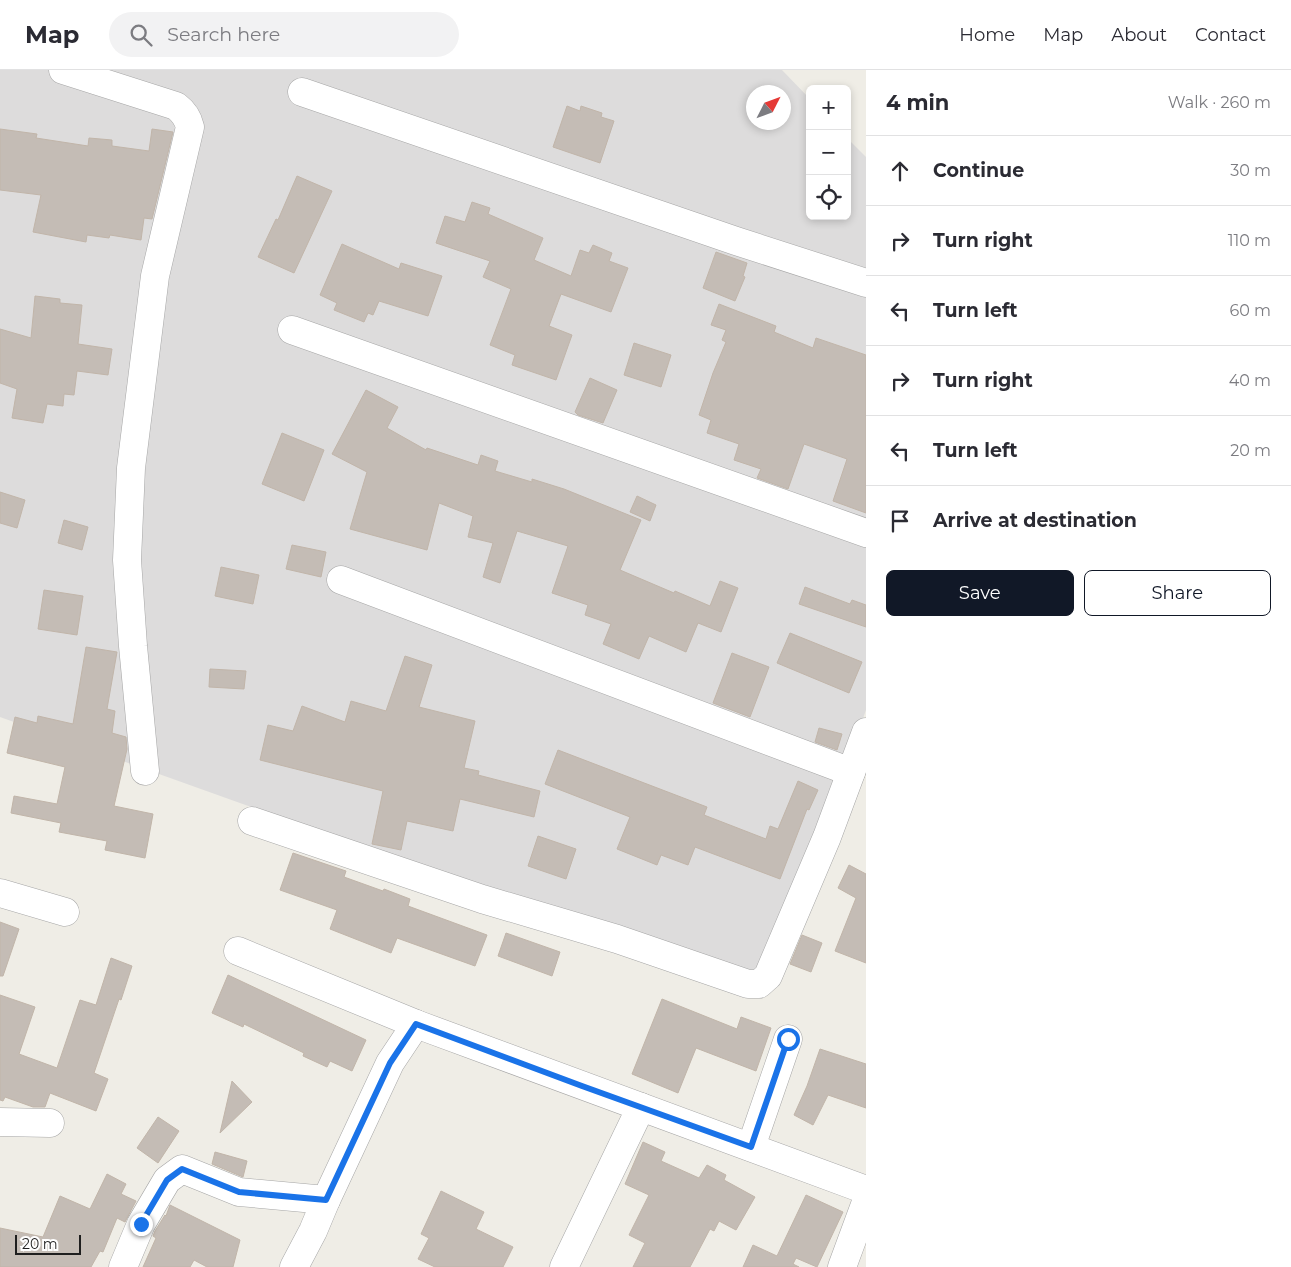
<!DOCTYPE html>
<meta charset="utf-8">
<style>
body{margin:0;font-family:Montserrat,sans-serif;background:#f2f2f3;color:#2b2b33}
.controls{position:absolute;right:15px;top:15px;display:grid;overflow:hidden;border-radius:8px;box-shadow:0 2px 8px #0003}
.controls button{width:45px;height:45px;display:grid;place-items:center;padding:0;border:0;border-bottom:1px solid #e1e1e2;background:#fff;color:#2b2b33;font:25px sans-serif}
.compass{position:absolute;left:746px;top:15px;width:45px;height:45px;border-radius:50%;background:#fff;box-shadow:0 2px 8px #0003;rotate:48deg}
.scale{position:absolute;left:15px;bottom:12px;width:66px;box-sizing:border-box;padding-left:5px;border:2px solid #1f1f1f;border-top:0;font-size:14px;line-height:18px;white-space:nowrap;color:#1f1f1f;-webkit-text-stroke:4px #fff;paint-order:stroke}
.stop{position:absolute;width:15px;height:15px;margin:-11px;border:4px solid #1a73e8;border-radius:50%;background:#fff}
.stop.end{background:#1a73e8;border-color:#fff;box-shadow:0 1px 5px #0008}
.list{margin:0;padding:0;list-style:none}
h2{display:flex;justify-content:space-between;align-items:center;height:65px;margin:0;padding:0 20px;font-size:21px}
h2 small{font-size:16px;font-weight:400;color:#7c7c81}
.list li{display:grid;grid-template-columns:32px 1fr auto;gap:15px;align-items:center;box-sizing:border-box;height:70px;padding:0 20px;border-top:1px solid #e1e1e2}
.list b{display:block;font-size:19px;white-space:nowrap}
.list em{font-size:16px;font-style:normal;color:#7c7c81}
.actions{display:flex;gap:10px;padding:15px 20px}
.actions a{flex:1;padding:11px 0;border:1px solid #111827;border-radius:8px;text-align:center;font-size:18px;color:#111827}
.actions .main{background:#111827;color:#fff}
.icon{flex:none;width:28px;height:28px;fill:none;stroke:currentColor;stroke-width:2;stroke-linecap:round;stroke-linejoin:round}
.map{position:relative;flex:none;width:866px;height:1197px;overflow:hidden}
header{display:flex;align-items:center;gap:30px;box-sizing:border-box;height:70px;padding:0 25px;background:#fff;border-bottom:1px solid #e1e1e2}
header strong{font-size:24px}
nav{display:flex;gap:28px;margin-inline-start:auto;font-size:18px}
.search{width:350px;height:45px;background:#f2f2f3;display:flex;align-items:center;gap:12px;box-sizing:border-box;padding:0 18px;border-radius:28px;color:#7c7c81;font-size:19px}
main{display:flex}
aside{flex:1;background:#fff}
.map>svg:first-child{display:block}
.residential{fill:#dddcdc;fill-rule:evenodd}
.building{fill:#c4bcb5;stroke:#c1b5a9}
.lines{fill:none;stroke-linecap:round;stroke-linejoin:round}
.minor-casing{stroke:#a6a6a6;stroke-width:29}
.minor{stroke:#fff;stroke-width:28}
.route{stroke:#1a73e8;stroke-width:6}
</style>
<header>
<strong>Map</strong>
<div class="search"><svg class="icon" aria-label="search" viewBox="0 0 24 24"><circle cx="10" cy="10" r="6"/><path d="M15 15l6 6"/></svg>Search here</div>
<nav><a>Home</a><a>Map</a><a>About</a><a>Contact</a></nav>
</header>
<main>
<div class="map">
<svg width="866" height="1197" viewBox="0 0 866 1197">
<rect width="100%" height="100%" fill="#efede6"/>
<!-- residential -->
<path class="residential" d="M0,0H782L810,29V146H847V68L866,87V640L764,921L0,647ZM754,22H784V52H754Z"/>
<!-- building -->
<g class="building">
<path d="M567,36L580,41L581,36L602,43L601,47L614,51L600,93L553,77Z"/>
<path d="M0,59L37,64L36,68L88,76L89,68L112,70V76L149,81L152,59L173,62L152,149L144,148L141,170L110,165L109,168L87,165L86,172L33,162L41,125L0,120Z"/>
<path d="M297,106L332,121L294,203L258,187L276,149L278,150Z"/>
<path d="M472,132L490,138L488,144L543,168L534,190L571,206L580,180L589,183L593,175L612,183L609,191L628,198L611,242L561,224L549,256L572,265L556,310L512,295L515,285L490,275L511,219L483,207L490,191L436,173L445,146L465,152Z"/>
<path d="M342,174L399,199L401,193L442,206L428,246L379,231L373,245L368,243L364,252L334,240L337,233L320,225Z"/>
<path d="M716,182L747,193L743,206L745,207L735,231L703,218Z"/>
<path d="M35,226L60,229V233L82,235L78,274L112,279L108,305L77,301L74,325L64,324L63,336L47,334L43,353L12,348L17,319L0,313V259L31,268Z"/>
<path d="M719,234L776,256L774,262L813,278L816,268L866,285V443L833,431L847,389L804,374L788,419L757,408L761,399L734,390L739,374L707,363L711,350L699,345L713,303L726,272L722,270L726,260L711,255Z"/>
<path d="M634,273L671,285L661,317L624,305Z"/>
<path d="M590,308L617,320L603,353L578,345L575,342Z"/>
<path d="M366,320L398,337L387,358L426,380L427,378L478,395L481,385L498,391L495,401L532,412V409L564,419L641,450L620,500L674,523L675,521L710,536L720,511L738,518L721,562L698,553L686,582L649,566L639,589L603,574L611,554L585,545L588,535L552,523L568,476L517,461L500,513L483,507L493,473L468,467L473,446L439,433L427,480L350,459L367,402L332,384Z"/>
<path d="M282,363L324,380L304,431L262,414Z"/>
<path d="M0,422L25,430L17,458L0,453Z"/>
<path d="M637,426L656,435L650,451L630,442Z"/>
<path d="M64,450L88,457L82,480L58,473Z"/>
<path d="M292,475L326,482L321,507L286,499Z"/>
<path d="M221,497L259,505L253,534L215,526Z"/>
<path d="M805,517L850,534L852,530L866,535V557L799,534Z"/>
<path d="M44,520L83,526L77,565L38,559Z"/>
<path d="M790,563L862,592L849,623L777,593Z"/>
<path d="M86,577L117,582L107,639L115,641L112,663L126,667L127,679L114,736L153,744L145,788L105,780L107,771L59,762L61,753L11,743L14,726L57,734L65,697L7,683L15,647L37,653L38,646L73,654Z"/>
<path d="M732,583L769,597L750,647L713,633Z"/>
<path d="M405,586L432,595L419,637L475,651L464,698L479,701L478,705L540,721L534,747L460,729L453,761L407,751L401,780L372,774L383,721L260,690L268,655L293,661L302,636L345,652L351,631L386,641Z"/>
<path d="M210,599L246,601L244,619L209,617Z"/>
<path d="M819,658L842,664L837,680L815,672Z"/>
<path d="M558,680L707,737L704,745L766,769L770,756L778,759L798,711L818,720L809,740L807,739L780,809L695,777L688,795L661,785L657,795L617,779L630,747L545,714Z"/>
<path d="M538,766L576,779L566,809L528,796Z"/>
<path d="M293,783L346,801L344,807L383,821L384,819L410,829L408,836L487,865L475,896L397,868L391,883L330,859L337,840L280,820Z"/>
<path d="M849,795L866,804V893L835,881L856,828L838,818Z"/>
<path d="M0,852L19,859L3,906H0Z"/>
<path d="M506,863L560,882L552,906L498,886Z"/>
<path d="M802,865L822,873L811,902L790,894Z"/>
<path d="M111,888L132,896L121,930L119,929L94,1003L108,1009L96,1041L50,1023L45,1037H33L5,1027L3,1031L0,1030V925L35,937L19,984L57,998L80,930L96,935Z"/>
<path d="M228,905L366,970L352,1001L330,991L327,997L303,986L304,983L244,954L243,957L212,943Z"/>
<path d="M662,929L737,959L741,947L771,958L756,1001L696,978L678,1023L632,1004Z"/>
<path d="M820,979L866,994V1038L828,1025L813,1055L794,1045L807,1016Z"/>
<path d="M232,1011L252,1032L220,1063Z"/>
<path d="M158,1047L179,1061L158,1093L137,1078Z"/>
<path d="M643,1072L665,1082L661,1091L699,1108L707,1095L726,1105L724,1110L755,1127L736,1160L719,1151L714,1161L710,1159L690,1197H633L645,1173L629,1165L649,1125L625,1114Z"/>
<path d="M215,1082L247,1091L243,1107L212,1094Z"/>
<path d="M107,1104L126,1114L121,1124L136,1131L125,1152L117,1148L103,1182L100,1181L91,1197H0V1158L43,1167L60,1126L90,1139Z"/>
<path d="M441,1121L484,1142L476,1159L513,1177L503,1197H435L418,1189L429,1168L421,1164Z"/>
<path d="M806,1125L843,1142L817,1197L796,1188L793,1194L799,1197H743L753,1175L777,1186Z"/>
<path d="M170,1135L240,1170L233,1197H207L194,1190L190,1197H143L156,1168L153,1166L155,1161L165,1145L166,1146Z"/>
</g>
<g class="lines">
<defs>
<g id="minor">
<path d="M63,0L176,36C184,42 188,48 190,57L155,206L131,398L127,490L133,576L145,701"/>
<path d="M302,22L736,171L866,213"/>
<path d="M292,260L866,463"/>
<path d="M341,510L851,702"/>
<path d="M252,751L482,829L617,869L748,914H759L768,906L827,767L866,662"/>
<path d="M0,823L65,842"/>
<path d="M238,881L416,954L866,1120"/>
<path d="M0,1052L50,1053"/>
<path d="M751,1077L788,969"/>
<path d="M123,1197L141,1154L167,1110L182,1099L239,1122L326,1130"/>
<path d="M294,1197L313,1161L326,1130L390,993L416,954"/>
<path d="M564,1197L641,1037"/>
<path d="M842,1197L866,1132"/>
</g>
</defs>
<!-- minor casing -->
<use href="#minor" class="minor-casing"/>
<!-- minor -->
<use href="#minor" class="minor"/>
</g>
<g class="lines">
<!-- route -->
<path class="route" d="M141,1154L167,1110L182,1099L239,1122L326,1130L390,993L416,954L582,1016L751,1077L788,969"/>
</g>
</svg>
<div class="controls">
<button>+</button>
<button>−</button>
<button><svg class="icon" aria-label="locate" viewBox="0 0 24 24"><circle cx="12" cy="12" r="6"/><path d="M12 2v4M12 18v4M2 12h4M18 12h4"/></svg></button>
</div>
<svg class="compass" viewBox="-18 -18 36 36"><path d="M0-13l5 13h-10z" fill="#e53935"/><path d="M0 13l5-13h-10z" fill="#7c7c81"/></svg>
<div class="scale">20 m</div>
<div class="stop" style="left:788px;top:969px"></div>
<div class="stop end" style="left:141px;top:1154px"></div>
</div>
<aside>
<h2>4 min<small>Walk · 260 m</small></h2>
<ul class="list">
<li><svg class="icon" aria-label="ahead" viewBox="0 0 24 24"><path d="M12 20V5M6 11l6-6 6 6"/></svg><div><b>Continue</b></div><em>30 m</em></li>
<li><svg class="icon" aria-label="right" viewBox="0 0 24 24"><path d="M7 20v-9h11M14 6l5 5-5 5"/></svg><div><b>Turn right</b></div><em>110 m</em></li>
<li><svg class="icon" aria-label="left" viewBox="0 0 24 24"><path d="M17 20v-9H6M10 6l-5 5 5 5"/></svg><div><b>Turn left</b></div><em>60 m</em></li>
<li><svg class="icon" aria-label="right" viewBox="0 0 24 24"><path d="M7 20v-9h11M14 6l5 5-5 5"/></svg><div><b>Turn right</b></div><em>40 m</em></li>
<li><svg class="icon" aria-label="left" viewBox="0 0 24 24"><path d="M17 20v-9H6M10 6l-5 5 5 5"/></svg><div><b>Turn left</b></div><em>20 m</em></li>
<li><svg class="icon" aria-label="arrive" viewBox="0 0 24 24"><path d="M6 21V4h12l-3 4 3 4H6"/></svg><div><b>Arrive at destination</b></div></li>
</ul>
<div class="actions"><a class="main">Save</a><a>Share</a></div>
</aside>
</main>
